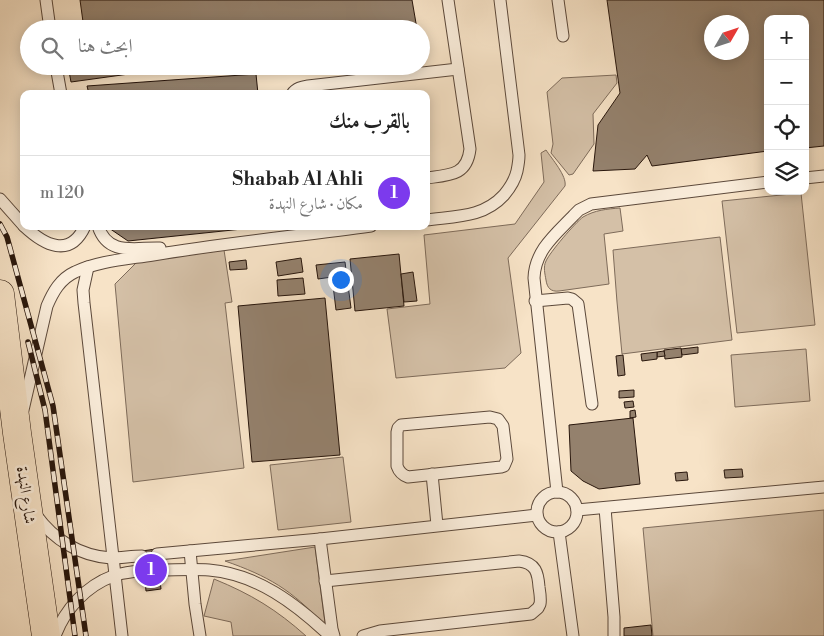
<!DOCTYPE html>
<html lang="ar">
<meta charset="utf-8">
<style>
body{margin:0;font-family:"Libre Bodoni",Amiri,serif;background:#f6f6f6;color:#222;direction:rtl}
.controls{position:absolute;right:15px;top:15px;display:grid;overflow:hidden;border-radius:10px;box-shadow:0 2px 12px #0003}
.controls button{width:45px;height:45px;display:grid;place-items:center;padding:0;border:0;border-bottom:1px solid #e0e0e0;background:#fff;color:#222;font:25px sans-serif}
.compass{position:absolute;left:704px;top:15px;width:45px;height:45px;border-radius:50%;background:#fff;box-shadow:0 2px 12px #0003;rotate:51deg}
.you{position:absolute;left:340px;top:279px;width:18px;height:18px;margin:-12px;border:4px solid #fff;border-radius:50%;background:#1a73e8;box-shadow:0 0 0 8px #1a73e833}
.badge{display:grid;place-items:center;width:32px;height:32px;border-radius:50%;background:#7c3aed;color:#fff;font-size:16px;font-weight:700}
.pin{position:absolute;translate:-50% -50%;border:2px solid #fff;box-shadow:0 1px 5px #0006}
.list{margin:0;padding:0;list-style:none}
h2{display:flex;justify-content:space-between;align-items:center;height:65px;margin:0;padding:0 20px;font-size:21px}
h2 small{font-size:16px;font-weight:400;color:#767676}
.list li{display:grid;grid-template-columns:32px 1fr auto;gap:15px;align-items:center;box-sizing:border-box;height:75px;padding:0 20px;border-top:1px solid #e0e0e0}
.list b{display:block;font-size:19px;white-space:nowrap}
.list p{margin:0;font-size:16px;white-space:nowrap;color:#767676}
.list em{font-size:16px;font-style:normal;color:#767676}
.icon{flex:none;width:28px;height:28px;fill:none;stroke:currentColor;stroke-width:2;stroke-linecap:round;stroke-linejoin:round}
.map{position:relative;flex:none;width:824px;height:636px;overflow:hidden;direction:ltr}
.search{position:absolute;background:#fff;box-shadow:0 2px 12px #0003;left:20px;top:20px;width:410px;height:55px;display:flex;align-items:center;gap:12px;box-sizing:border-box;padding:0 18px;border-radius:28px;color:#767676;font-size:19px}
.panel{position:absolute;background:#fff;box-shadow:0 2px 12px #0003;left:20px;top:90px;width:410px;height:140px;border-radius:10px;direction:rtl}
.map>svg:first-child{display:block}
.green{fill:#d4c0a7;stroke:#7e6b5a}
.building{fill:#94816d;stroke:#28160c;fill-rule:evenodd}
.lines{fill:none;stroke-linecap:round;stroke-linejoin:round}
.service-casing{stroke:#5c493b;stroke-width:13}
.primary-casing{stroke:#28160c;stroke-width:29}
.service{stroke:#faeddb;stroke-width:11}
.primary{stroke:#f7e3c7;stroke-width:28}
.rail-casing{stroke:#28160c;stroke-width:5.5}
.rail{stroke:#faeddb;stroke-width:4;stroke-dasharray:11;stroke-linecap:butt}
.labels{text-anchor:middle;dominant-baseline:central;stroke-width:5;stroke-linejoin:round;paint-order:stroke}
.street-label{font-size:16px;fill:#28160c;stroke:#faeddb}
</style>
<div class="map">
<svg width="824" height="636" viewBox="0 0 824 636">
<rect width="100%" height="100%" fill="#f7e3c7"/>
<filter id="stains"><feTurbulence type="fractalNoise" baseFrequency=".004" numOctaves="4"/><feColorMatrix values="0 0 0 0 .2 0 0 0 0 .09 0 0 0 0 .02 0 0 0 .5 -.17"/></filter>
<radialGradient id="worn" r=".72"><stop offset=".6" stop-color="#630" stop-opacity="0"/><stop offset="1" stop-color="#630" stop-opacity=".3"/></radialGradient>
<!-- green -->
<g class="green">
<path d="M616,75L617,83L593,114L594,144L573,174L569,175L551,153L553,144L547,92L562,78Z"/>
<path d="M546,150C552,159 567,176 565,186L508,258L521,353L505,368L396,378L387,309L430,304L424,235L515,224L544,182L541,153Z"/>
<path d="M801,193L815,325L737,333L722,201Z"/>
<path d="M620,208L623,231L604,234L609,284L559,291C551,292 547,288 546,280C545,274 543,267 546,261C550,252 575,223 583,217C595,210 607,209 620,208Z"/>
<path d="M720,237L732,340L622,354L617,302L613,250Z"/>
<path d="M224,250L232,302L225,303L244,468L133,482L115,284L137,262Z"/>
<path d="M806,349L810,401L735,407L731,355Z"/>
<path d="M343,457L351,522L278,530L270,465Z"/>
<path d="M824,510V636H653L643,528Z"/>
<path d="M315,547L325,623L323,624C292,590 268,576 225,561Z"/>
<path d="M214,579C251,594 277,610 306,636H233L231,622L204,616Z"/>
</g>
<!-- building -->
<g class="building">
<path d="M80,0H412L417,29H84Z"/>
<path d="M607,0H824V146L805,148V19H768V151L652,166L647,155L635,169L593,171L598,125L620,93ZM712,22H742V52H712Z"/>
<path d="M68,66H187L71,82Z"/>
<path d="M256,74L258,94H89L87,86Z"/>
<path d="M106,226H271L128,241Z"/>
<path d="M399,254L404,306L355,311L350,259Z"/>
<path d="M301,258L303,272L278,276L276,262Z"/>
<path d="M246,260L247,269L230,270L229,262Z"/>
<path d="M345,262L351,308L336,310L332,277L318,279L316,265Z"/>
<path d="M413,272L417,301L404,302L401,274Z"/>
<path d="M303,278L305,294L278,296L277,280Z"/>
<path d="M325,298L340,455L252,462L238,306Z"/>
<path d="M698,347V353L682,355L681,349Z"/>
<path d="M681,348L682,357L665,359L664,350Z"/>
<path d="M664,351L665,356L657,357V352Z"/>
<path d="M657,352V359L642,361L641,354Z"/>
<path d="M623,355L625,375L618,376L616,356Z"/>
<path d="M634,390V397L619,398V391Z"/>
<path d="M633,401L634,407L625,408L624,402Z"/>
<path d="M635,410L636,417L630,418V411Z"/>
<path d="M633,418L640,484L599,489L583,481L571,471L569,425Z"/>
<path d="M742,469L743,477L725,478L724,470Z"/>
<path d="M687,472L688,480L676,481L675,473Z"/>
<path d="M156,549L161,589L146,591L142,551Z"/>
<path d="M651,625L652,636H624V628Z"/>
</g>
<g class="lines">
<defs>
<g id="service">
<path d="M46,0L50,29"/>
<path d="M558,0L563,36"/>
<path d="M56,66L61,94"/>
<path d="M292,94C296,88 302,87 308,86L458,69"/>
<path d="M426,178C449,175 467,176 470,149L448,0"/>
<path d="M805,178L824,176"/>
<path d="M0,199L24,226"/>
<path d="M426,220C455,216 483,218 504,195C509,189 515,180 517,171C518,166 519,160 519,155L500,0"/>
<path d="M24,226C44,245 70,259 85,226"/>
<path d="M98,226C108,257 136,247 160,248"/>
<path d="M88,267L83,290L84,303L122,636"/>
<path d="M535,301L568,298L572,299L578,304L592,404"/>
<path d="M23,410L47,306C53,292 60,279 75,272C97,261 128,259 153,255C225,243 298,236 371,226"/>
<path d="M490,417L498,419L503,426L507,459L504,466L501,467L408,477C402,475 399,472 397,466V432L398,428L401,425Z"/>
<path d="M432,474L437,525"/>
<circle cx="557" cy="512" r="20"/>
<path d="M557,492L534,278C535,250 556,234 574,215L579,210L591,204L768,182"/>
<path d="M605,508L614,617V636"/>
<path d="M577,510L824,487"/>
<path d="M36,515C54,540 80,556 111,558C121,558 132,556 142,556"/>
<path d="M559,532L573,636"/>
<path d="M320,539L332,629L334,636"/>
<path d="M190,551L195,604L200,636"/>
<path d="M157,554L320,539L537,515"/>
<path d="M159,570C175,570 193,569 209,570C257,574 296,604 330,636"/>
<path d="M325,581L519,561C536,563 538,573 539,587C540,593 541,599 540,604L538,608L531,614L380,631L363,636"/>
<path d="M55,636C65,609 86,586 113,576C123,572 134,572 144,570"/>
</g>
<path id="primary" d="M0,294L17,433L46,636"/>
</defs>
<!-- service casing -->
<use href="#service" class="service-casing"/>
<!-- primary casing -->
<use href="#primary" class="primary-casing"/>
<!-- service -->
<use href="#service" class="service"/>
<!-- primary -->
<use href="#primary" class="primary"/>
<defs>
<g id="rail">
<path d="M0,224L7,237L53,406L86,636"/>
<path d="M28,342L45,410L75,636"/>
</g>
</defs>
<!-- rail casing -->
<use href="#rail" class="rail-casing"/>
<!-- rail -->
<use href="#rail" class="rail"/>
</g>
<g class="labels">
<!-- street labels -->
<g class="street-label">
<text transform="translate(26 495) rotate(82)">شارع النهدة</text>
</g>
</g>
<rect width="100%" height="100%" filter="url(#stains)"/>
<rect width="100%" height="100%" fill="url(#worn)"/>
</svg>
<div class="controls">
<button>+</button>
<button>−</button>
<button><svg class="icon" aria-label="locate" viewBox="0 0 24 24"><circle cx="12" cy="12" r="6"/><path d="M12 2v4M12 18v4M2 12h4M18 12h4"/></svg></button>
<button><svg class="icon" aria-label="layers" viewBox="0 0 24 24"><path d="M12 4l9 5-9 5-9-5zM3 14l9 5 9-5"/></svg></button>
</div>
<svg class="compass" viewBox="-18 -18 36 36"><path d="M0-13l5 13h-10z" fill="#e53935"/><path d="M0 13l5-13h-10z" fill="#767676"/></svg>
<div class="you"></div>
<div class="pin badge" style="left:151px;top:570px">1</div>
<div class="search"><svg class="icon" aria-label="search" viewBox="0 0 24 24"><circle cx="10" cy="10" r="6"/><path d="M15 15l6 6"/></svg>ابحث هنا</div>
<section class="panel">
<h2>بالقرب منك<small></small></h2>
<ul class="list">
<li><span class="badge">1</span><div><b>Shabab Al Ahli</b><p>مكان · شارع النهدة</p></div><em>120 m</em></li>
</ul>
</section>
</div>
